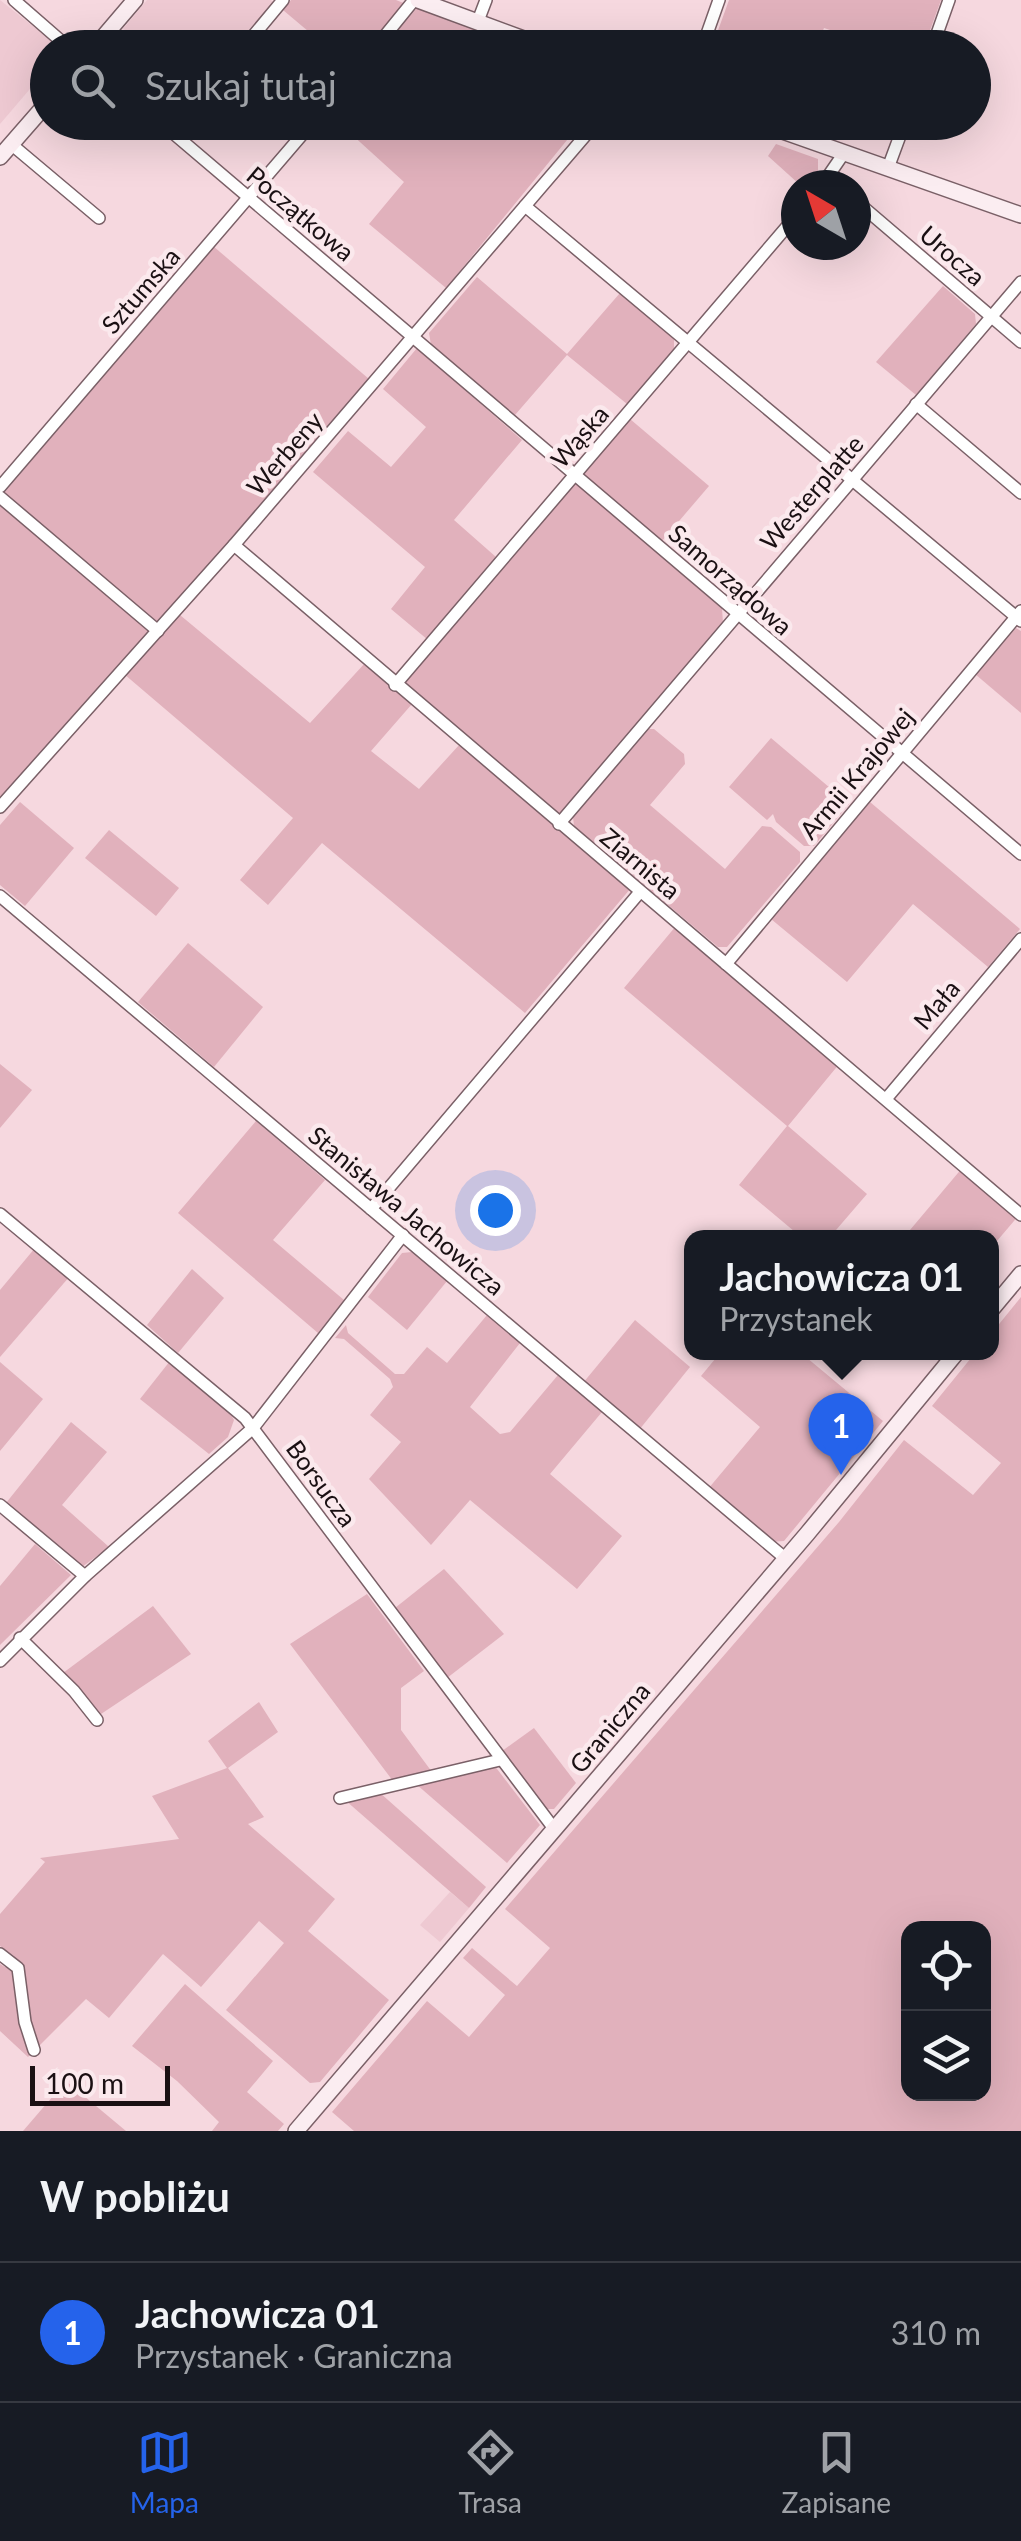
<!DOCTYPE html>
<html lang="pl">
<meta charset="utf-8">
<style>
body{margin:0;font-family:Lato,sans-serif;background:#242831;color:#f1f3f6}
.controls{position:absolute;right:30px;bottom:30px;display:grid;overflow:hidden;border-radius:20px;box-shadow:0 10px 40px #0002}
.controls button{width:90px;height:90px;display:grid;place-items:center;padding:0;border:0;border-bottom:2px solid #363941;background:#171b24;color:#f1f3f6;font:50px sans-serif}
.compass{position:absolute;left:781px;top:170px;width:90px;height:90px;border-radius:50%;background:#171b24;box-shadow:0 10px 40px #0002;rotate:321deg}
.scale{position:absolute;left:30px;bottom:25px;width:140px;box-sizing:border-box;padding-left:10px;border:5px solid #1a1013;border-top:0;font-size:28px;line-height:35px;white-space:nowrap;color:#1a1013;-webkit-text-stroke:8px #fbe9ed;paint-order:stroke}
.you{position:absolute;left:495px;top:1210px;width:35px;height:35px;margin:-25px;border:8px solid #fff;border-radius:50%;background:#1a73e8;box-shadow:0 0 0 15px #1a73e833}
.badge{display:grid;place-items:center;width:65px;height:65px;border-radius:50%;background:#2563eb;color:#fff;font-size:32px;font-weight:700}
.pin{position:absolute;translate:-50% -82px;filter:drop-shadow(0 2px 5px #0008)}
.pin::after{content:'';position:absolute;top:52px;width:35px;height:30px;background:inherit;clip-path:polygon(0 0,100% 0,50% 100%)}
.popup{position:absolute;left:684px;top:1230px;width:315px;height:130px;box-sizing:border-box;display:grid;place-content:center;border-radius:20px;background:#171b24;filter:drop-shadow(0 2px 8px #0005);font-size:32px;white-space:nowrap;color:#9ea1a6}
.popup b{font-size:38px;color:#f1f3f6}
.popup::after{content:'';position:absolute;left:50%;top:100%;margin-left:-20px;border:20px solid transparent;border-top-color:#171b24}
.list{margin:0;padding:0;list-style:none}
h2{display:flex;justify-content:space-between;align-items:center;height:130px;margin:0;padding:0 40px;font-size:42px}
h2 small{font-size:32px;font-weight:400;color:#9ea1a6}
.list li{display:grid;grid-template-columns:65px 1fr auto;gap:30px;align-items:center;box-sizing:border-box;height:140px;padding:0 40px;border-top:2px solid #363941}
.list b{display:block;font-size:38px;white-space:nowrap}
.list p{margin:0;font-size:32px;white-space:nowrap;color:#9ea1a6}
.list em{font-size:32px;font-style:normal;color:#9ea1a6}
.icon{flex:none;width:55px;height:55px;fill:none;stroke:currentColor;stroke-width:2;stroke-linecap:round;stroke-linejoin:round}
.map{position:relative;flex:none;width:1021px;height:2131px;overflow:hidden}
.search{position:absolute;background:#171b24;box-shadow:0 10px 40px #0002;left:30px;right:30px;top:30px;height:110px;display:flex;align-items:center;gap:25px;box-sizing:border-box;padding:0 35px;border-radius:55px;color:#9ea1a6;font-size:38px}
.sheet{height:270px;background:#171b24}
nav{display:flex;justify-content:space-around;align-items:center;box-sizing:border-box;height:140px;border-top:2px solid #363941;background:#171b24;font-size:28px;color:#9ea1a6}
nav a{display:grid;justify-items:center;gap:5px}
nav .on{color:#2563eb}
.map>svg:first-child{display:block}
.built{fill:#eec9d2}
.green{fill:#e1b1bc;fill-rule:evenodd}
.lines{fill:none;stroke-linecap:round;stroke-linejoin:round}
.street-casing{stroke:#7a6067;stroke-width:14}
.secondary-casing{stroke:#7a6067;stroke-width:18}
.street{stroke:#fff;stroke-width:11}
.secondary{stroke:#fbedf1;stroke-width:15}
.labels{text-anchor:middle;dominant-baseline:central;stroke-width:9;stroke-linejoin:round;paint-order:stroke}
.street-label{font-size:25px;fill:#1a1013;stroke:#fbe9ed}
</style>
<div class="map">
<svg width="1021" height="2131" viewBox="0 0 1021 2131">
<rect width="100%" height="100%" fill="#f6d8df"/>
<!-- built -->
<g class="built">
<path d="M0,0L59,47L48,48L47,69L0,124Z"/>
<path d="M147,0H271L273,2L234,47H156L123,29Z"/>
<path d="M450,1892L469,1908L440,1942L420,1925Z"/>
</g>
<!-- green -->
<g class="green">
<path d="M291,0H396L406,4L369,47H327L283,10Z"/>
<path d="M729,0H941L924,47H881L824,28L816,47H712Z"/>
<path d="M417,8L522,47L382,48Z"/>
<path d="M339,123H581L446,288L369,224L404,182Z"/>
<path d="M776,144L818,159V174L799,184L768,156Z"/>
<path d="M213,246L369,379L159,624L4,493Z"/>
<path d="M477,277L567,354L620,293L674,339V349L627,404L567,355L515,415L431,345L429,333Z"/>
<path d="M943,286L975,314L976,324L916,395L876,362Z"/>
<path d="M417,348L522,440L454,520L496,557L428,640L391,609L425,567L313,472L348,431L391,467L426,427L383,389Z"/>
<path d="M630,419L709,486L662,541L582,474Z"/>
<path d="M575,482L722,608L723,624L557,818L401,685Z"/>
<path d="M0,505L150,632L0,798Z"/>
<path d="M180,615L310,723L365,663L412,704L371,751L419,789L460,744L631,888L525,1013L322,843L268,905L240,880L293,818L124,674Z"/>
<path d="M1016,628L1021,631V713L975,674Z"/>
<path d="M649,729H654L684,754L685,764L650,805L725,869L762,826L771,827L800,852V862L727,947H718L574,826L573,817Z"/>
<path d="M771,738L849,804L814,846H804L776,822L773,814L767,820L729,787Z"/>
<path d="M20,802L74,848L25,906L0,885V825Z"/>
<path d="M870,802L1020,929L988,967L913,904L847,982L771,919Z"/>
<path d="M109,830L179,888L156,916L85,858Z"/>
<path d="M676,926L840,1063L788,1126L867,1194L830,1237H801L739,1185L787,1126L624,988Z"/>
<path d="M188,943L263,1007L214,1067L138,1002Z"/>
<path d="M0,1064L32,1090L0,1128Z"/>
<path d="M256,1121L325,1180L273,1240L344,1300L318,1333L178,1213Z"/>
<path d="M963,1167L1020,1214L991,1248V1238L919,1237L910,1230Z"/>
<path d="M35,1248L70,1276L0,1357V1290Z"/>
<path d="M412,1252L447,1281L407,1330L368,1297L402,1253Z"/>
<path d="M192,1269L224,1298L178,1353L147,1325Z"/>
<path d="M1021,1297V2131H354L332,2112L427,2001L469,2037L505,1995L463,1958L472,1948L517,1986L550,1948L505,1909L839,1522L904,1440L973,1495L1001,1463L932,1406L975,1353L991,1352V1334ZM908,1928H984V2094H908Z"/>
<path d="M487,1315L520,1343L470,1407L500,1434L510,1432L558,1375L602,1412L550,1474L622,1536L577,1589L470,1500L431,1545L369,1479L401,1442L370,1415L393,1387L390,1379L344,1339L335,1338L346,1325L348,1333L395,1374H404L427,1347L447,1363Z"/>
<path d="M635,1320L690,1367L639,1430L583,1383Z"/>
<path d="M720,1353H801L883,1421L784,1541L770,1542L708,1489L760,1427L701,1376Z"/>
<path d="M170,1361L227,1408L234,1420L228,1437L209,1454L140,1399Z"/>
<path d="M0,1362L43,1399L0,1451Z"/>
<path d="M71,1422L107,1452L62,1505L109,1547L82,1567L6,1503Z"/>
<path d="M35,1544L71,1575L0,1645V1586Z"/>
<path d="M444,1569L504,1634L447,1678L395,1608Z"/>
<path d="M367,1594L424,1671L401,1688V1730L432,1772L393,1781L290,1644Z"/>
<path d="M153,1606L191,1654L101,1714L93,1709L63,1673Z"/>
<path d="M259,1702L278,1732L228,1768L264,1817L248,1824L335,1899L308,1931L389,2000L320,2082L310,2083L226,2010L284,1943L259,1921L201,1987L163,1954L109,2018L86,1999L28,2057L0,2031V1964L5,1967L14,1956L0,1946V1914L45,1862L40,1858L179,1839L152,1796L227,1768L208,1741Z"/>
<path d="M534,1728L576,1783L554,1809H545L502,1751Z"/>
<path d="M494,1765L540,1825L507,1863L416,1784Z"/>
<path d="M379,1792L486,1887L469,1908L345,1800Z"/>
<path d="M185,1984L273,2061L247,2092L284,2124L278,2131H212L219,2122L177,2081L132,2046Z"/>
<path d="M66,2081L126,2131H23Z"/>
</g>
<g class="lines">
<defs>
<g id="street">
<path d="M14,0L69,48"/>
<path d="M478,21L486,0"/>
<path d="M243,48L283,0"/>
<path d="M375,48L414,0"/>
<path d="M702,48L719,0"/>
<path d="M932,48L949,0"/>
<path d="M160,122L1021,854"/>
<path d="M11,144L99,218"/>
<path d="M888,168L905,122"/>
<path d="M822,185L844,153"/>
<path d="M856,201L1021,342"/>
<path d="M525,206L1021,621"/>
<path d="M916,404L1021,493"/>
<path d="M0,487L313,122"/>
<path d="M0,497L158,631"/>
<path d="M234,545L1021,1215"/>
<path d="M395,685L796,216"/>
<path d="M0,807L234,545L597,122"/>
<path d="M559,824L1021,282"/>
<path d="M0,896L786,1559"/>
<path d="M726,964L1021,611"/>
<path d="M886,1099L1021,939"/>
<path d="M371,1209L640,892"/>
<path d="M0,1214L245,1418L555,1830"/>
<path d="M0,1505L85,1576"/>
<path d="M20,1638L74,1691L97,1720"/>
<path d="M0,1661L85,1576L253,1428L403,1235"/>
<path d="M340,1798L500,1760"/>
<path d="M0,1954L18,1968L25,2022L34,2050"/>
</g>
<g id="secondary">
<path d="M418,0L548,48"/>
<path d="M94,48L135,0"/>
<path d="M757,122L1021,215"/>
<path d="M0,157L48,102"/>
<path d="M991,1310L1021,1274"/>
<path d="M296,2131L807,1534L957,1352"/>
</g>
</defs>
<!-- street casing -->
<use href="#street" class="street-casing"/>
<!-- secondary casing -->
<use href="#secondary" class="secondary-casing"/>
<!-- street -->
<use href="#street" class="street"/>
<!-- secondary -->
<use href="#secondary" class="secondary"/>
</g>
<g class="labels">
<!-- street labels -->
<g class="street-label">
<text transform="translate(301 213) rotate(40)">Początkowa</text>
<text transform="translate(953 255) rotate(41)">Urocza</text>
<text transform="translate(140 290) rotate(-49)">Sztumska</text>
<text transform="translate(579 436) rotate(-49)">Wąska</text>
<text transform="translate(284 453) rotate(-49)">Werbeny</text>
<text transform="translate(811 492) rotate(-49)">Westerplatte</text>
<text transform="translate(731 579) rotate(41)">Samorządowa</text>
<text transform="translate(856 773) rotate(-50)">Armii Krajowej</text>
<text transform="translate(641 863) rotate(40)">Ziarnista</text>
<text transform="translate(936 1004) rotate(-50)">Mała</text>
<text transform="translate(407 1210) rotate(40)">Stanisława Jachowicza</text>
<text transform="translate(322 1483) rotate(54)">Borsucza</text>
<text transform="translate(609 1727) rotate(-50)">Graniczna</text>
</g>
</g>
</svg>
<div class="controls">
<button><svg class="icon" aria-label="locate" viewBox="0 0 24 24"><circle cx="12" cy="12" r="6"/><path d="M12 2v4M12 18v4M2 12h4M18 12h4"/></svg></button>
<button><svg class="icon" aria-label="layers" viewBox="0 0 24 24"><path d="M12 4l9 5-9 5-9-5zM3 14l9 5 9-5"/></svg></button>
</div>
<svg class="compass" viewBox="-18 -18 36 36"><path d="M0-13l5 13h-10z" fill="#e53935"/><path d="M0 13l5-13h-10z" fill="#9ea1a6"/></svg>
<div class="scale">100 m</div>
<div class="you"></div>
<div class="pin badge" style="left:841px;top:1475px">1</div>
<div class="popup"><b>Jachowicza 01</b>Przystanek</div>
<div class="search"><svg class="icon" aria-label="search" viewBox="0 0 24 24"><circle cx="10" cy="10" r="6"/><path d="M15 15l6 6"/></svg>Szukaj tutaj</div>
</div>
<section class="sheet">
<h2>W pobliżu<small></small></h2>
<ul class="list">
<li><span class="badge">1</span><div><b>Jachowicza 01</b><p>Przystanek · Graniczna</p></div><em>310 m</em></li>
</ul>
</section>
<nav>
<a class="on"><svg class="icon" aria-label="map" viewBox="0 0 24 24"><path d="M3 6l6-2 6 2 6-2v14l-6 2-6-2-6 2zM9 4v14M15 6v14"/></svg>Mapa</a>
<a><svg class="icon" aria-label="directions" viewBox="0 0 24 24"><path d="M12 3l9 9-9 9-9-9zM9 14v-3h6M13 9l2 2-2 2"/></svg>Trasa</a>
<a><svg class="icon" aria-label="saved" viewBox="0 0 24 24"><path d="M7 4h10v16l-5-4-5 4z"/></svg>Zapisane</a>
</nav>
